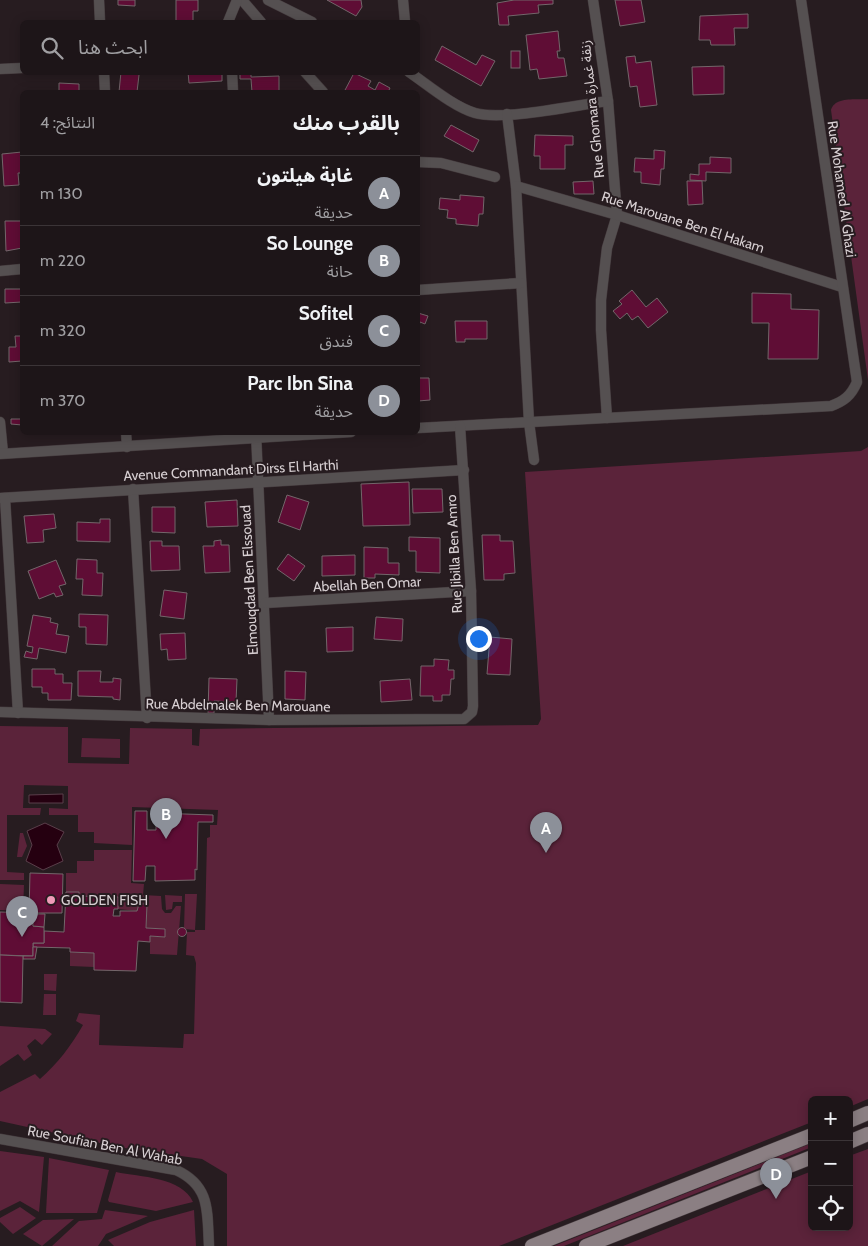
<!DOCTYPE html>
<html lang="ar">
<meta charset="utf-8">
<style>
body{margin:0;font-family:Cabin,"Noto Sans Arabic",sans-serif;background:#2a2225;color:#f1f3f6;direction:rtl}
.controls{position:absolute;right:15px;bottom:15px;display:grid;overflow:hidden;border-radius:8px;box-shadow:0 2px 12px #0003}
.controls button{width:45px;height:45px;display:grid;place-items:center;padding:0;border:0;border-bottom:1px solid #3b3437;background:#1d1518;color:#f1f3f6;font:25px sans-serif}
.you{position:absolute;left:478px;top:638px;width:18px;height:18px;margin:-12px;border:4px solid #fff;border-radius:50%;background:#1a73e8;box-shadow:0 0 0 8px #1a73e833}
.badge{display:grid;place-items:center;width:32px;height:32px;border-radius:50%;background:#8c9099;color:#fff;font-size:16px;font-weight:700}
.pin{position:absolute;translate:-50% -41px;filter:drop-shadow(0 1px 2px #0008)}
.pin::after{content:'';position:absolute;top:26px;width:18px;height:15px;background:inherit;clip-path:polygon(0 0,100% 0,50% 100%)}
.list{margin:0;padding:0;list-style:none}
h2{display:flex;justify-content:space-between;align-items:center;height:65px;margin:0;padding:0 20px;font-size:21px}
h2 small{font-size:16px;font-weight:400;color:#a09fa2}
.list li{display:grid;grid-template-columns:32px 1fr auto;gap:15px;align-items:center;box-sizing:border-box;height:70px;padding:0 20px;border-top:1px solid #3b3437}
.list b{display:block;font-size:19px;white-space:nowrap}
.list p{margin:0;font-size:16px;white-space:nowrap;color:#a09fa2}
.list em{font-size:16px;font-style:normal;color:#a09fa2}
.icon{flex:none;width:28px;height:28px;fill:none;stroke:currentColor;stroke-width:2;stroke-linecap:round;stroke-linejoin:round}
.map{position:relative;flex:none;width:868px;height:1246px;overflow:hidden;direction:ltr}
.search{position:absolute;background:#1d1518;box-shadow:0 2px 12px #0003;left:20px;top:20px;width:400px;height:55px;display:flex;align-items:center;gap:12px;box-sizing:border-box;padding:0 18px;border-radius:8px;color:#a09fa2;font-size:19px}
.panel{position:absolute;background:#1d1518;box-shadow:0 2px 12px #0003;left:20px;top:90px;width:400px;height:345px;border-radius:8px;direction:rtl}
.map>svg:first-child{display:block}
.green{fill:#5b233a}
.water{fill:#250010;stroke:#5a3e4a}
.building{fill:#5f0d35;stroke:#73666a}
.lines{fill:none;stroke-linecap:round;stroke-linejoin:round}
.minor-casing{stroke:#43393c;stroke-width:11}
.primary-casing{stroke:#43393c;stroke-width:15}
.minor{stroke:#555051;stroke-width:10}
.primary{stroke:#8b7f83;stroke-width:14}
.poi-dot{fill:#ef9ab8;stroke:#271c20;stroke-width:2}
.labels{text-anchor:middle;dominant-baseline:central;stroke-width:4;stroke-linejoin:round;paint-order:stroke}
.street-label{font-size:14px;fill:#d7cfd2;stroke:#271c20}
.poi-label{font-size:14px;fill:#d7cfd2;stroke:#271c20;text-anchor:start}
</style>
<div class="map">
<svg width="868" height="1246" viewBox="0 0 868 1246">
<rect width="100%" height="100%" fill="#271c20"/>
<!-- green -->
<g class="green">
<path d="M868,99V380L831,110C835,96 856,100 868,99Z"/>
<path d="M868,447V1099L849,1107V1100H812V1122L499,1246H227V1174L202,1159L118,1147L0,1121V1092L35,1074L40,1079C58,1063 71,1046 83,1025L76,1021L79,1013L100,1015L99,1045L183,1048L184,1034H194L196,963L194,956L186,955L187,932H195V930L184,929L185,894H197L195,930H205L207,838L210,837V825H217L218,810L132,807V845L94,843V832H78V815H49V808L68,809V786L24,785L23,808H41L40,815H7V872L24,873V880H0V726L68,727V763L129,764L130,728L192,729V745L199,746L200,729L538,725L541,719L525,472L861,451Z"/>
<path d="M82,738L120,739V758L81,757Z"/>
<path d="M20,833H23L27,846L22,857H17Z"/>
<path d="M94,850H132L131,883L144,884L143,895L161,896L162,909L165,913H171L176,906H181L177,955L150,954V936L165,937V929L146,928L147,904H139L137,911L118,909V897L79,896V892H66V873H77V861H94Z"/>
<path d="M0,884L24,885L23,911L0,910Z"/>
<path d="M165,895L182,896V902H173L172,909L166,910Z"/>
<path d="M70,952L94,953V967L70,966Z"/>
<path d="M44,974H57L56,991L44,990Z"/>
<path d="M44,994H56V1015H43Z"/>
<path d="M0,1026L45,1029L52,1034L42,1045L35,1039L27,1046L32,1055L24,1061L18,1054L0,1066Z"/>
<path d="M812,1143V1147L564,1246H554Z"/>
<path d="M868,1149V1246H623L812,1171V1227H849V1156Z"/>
<path d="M0,1151L44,1157L39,1212L20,1201L0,1211Z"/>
<path d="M49,1158L109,1170L97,1213H46Z"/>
<path d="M116,1172C140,1177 182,1177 193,1202L156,1211L109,1202L108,1200Z"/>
<path d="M20,1207L36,1218L13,1234L0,1222V1218Z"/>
<path d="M105,1210L148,1216L106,1234L98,1246H52L79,1221L102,1219Z"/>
<path d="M194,1210L196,1246H114L108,1240L150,1222Z"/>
<path d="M74,1219L42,1246L23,1234L43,1220Z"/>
</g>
<!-- water -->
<g class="water">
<path d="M63,794V803H29V795Z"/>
<path d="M45,823L64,832L57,845L63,861L43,870L26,861L32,845L27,831Z"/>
</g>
<!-- building -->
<g class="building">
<path d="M118,0H135V6L118,5Z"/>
<path d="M176,0H198V11H193V21H176Z"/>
<path d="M327,0H361L362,7L356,16Z"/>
<path d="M514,0H553V4L538,5L539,13L508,16L509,25H499L497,3Z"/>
<path d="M615,0H641L645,22L620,26Z"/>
<path d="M748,14V28H734L735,45H711L710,40H699L700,16Z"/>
<path d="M558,31L560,51H557L558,58H564L567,76L539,79L537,69L530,70L526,35Z"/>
<path d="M442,46L476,65L482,55L495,61L481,86L435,60Z"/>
<rect x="511" y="51" width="9" height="17"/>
<path d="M635,56L636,63L651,61L657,105L640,107L637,86L630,87L626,57Z"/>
<path d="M724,66V94L693,95L692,67Z"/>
<path d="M121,72H142L139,75L137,92H119Z"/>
<path d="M188,72H222V81L189,83Z"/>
<path d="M240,72H251V77L279,76V92H252L251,79H240Z"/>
<path d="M354,73L371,81L368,86L375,90L374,92H344Z"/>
<path d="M379,82L390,88L388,92H380L375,90Z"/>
<path d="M59,83L79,84V92H59Z"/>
<path d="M451,125L479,140L473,152L444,136Z"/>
<path d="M535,135L573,136V145H565V169H540V156H534Z"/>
<path d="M654,150L665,151L664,169H661L660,185L641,183V172H634L635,158L654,159Z"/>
<path d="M22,152V173H18L19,185L4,186L2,154Z"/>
<path d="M710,157L731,158V173L706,172V181L690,180V174L699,175V164H710Z"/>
<path d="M593,181L594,194H574L573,182Z"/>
<path d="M687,181H702L703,204L688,205Z"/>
<path d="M460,195L484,197L483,214H479L478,226L456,224V219L447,218L448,210L439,209L440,198L460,200Z"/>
<path d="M5,221H22V248L6,251Z"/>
<path d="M5,289H22V302L5,303Z"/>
<path d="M632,290L646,307L657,298L668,312L648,328L638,316L632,320L627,313L620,319L613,311L622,304L619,301Z"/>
<path d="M752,293L791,294V309L819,310L818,359H768L769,323H752Z"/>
<path d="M418,313L428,316L425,324L420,322L418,330Z"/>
<path d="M455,321H487V339H465V342H456Z"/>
<path d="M15,336H22V361L9,362V347H16Z"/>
<path d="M418,378H429L430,400L418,401Z"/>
<path d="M11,419H22V425L11,424Z"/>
<path d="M409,482L410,525L363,526L361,484Z"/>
<path d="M412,489H442L443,512L413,513Z"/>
<path d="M287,495L309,502L300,530L278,522Z"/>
<path d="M237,500L238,526L207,527L205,502Z"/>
<path d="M152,507H175V533L152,532Z"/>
<path d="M54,514L56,528L43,530L44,542L27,543L24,516Z"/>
<path d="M100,519H110V542L77,541V522L100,523Z"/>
<path d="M482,535H500V541H513L515,573L504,574V580H484Z"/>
<path d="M409,537L440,538V573L416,572V551H409Z"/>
<path d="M221,540V545H229L230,572L205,573L203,546H214V541Z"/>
<path d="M150,541H162V546H179L180,570L151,571Z"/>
<path d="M364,547L388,548V563H399V575L375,574V578H364Z"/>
<path d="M288,554L305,566L294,581L277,569Z"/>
<path d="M355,555V575L322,576V556Z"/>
<path d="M77,559L97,560V573H103L102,596L82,595L83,579H76Z"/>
<path d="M56,560L66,584L59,586L63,595L56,597L54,593L39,599L28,571Z"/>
<path d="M164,590L187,593L184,619L160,616Z"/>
<path d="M79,614L108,615L107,645L86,644V627H79Z"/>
<path d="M33,615L51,618L50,622L58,624L56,634L69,636L66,653L39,648L37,659L24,657L26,651L32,653L33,647L27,646Z"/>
<path d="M376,617L403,619L402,641L374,639Z"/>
<path d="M353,627V651L327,652L326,628Z"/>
<path d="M185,633L186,659L168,660L167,649L161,650L160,634Z"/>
<path d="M490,637L512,639L510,675L487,674Z"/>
<path d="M434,659L449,660L448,670H454V679H451L450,695H442V701H433V696H420L421,666H434Z"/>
<path d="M32,669H55V674H63V683H72L71,700H48V693H42V687H32Z"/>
<path d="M78,671H101L100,682H113V678L121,679L120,700L113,699V697L78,696Z"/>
<path d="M285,671L306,672L305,700L285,699Z"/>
<path d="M209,678L237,679L236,702L214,701V713H208Z"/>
<path d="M410,679L412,700L381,702L380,681Z"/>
<path d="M135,811H147V830H156V813L213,815V822H198L197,870L195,869V880L155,881V866H146L145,881H133Z"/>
<path d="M30,873L63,874L62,913H29Z"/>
<path d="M66,892H79V896L118,897V909H114L113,916H120V911H137L139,904H147L146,928L165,929V937L150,936V942L138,941L136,971L94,970V953L70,952V948L33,947V943H44V931L64,932Z"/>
<path d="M0,912L33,913V926L44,927V943H33V956L0,955Z"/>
<path d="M33,914H45L44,927L33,926Z"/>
<circle cx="182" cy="932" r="4.5"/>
<path d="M33,947H37L35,959H23V956H33Z"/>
<path d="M0,955L23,956L22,1003L0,1002Z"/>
</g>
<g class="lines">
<defs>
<g id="minor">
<path d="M99,0L100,22"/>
<path d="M242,0L261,22"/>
<path d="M268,0L312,22"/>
<path d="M403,0L405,22"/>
<path d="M593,0L608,101L617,215L607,248L601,300V330L607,418"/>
<path d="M228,22L237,0"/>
<path d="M0,69L22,68"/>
<path d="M104,72L105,92"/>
<path d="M232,72L233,92"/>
<path d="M305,72L323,92"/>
<path d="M409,72C428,85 454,107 475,113C503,121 576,105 608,101"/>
<path d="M507,114L516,186L529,422L534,460"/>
<path d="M418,162L441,163L495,177"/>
<path d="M516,186L617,215L842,287"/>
<path d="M0,271L22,269"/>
<path d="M418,290L521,283"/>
<path d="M0,422L3,453"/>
<path d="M418,428L831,406C844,401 851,396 857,382L801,0"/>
<path d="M126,432L127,447"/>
<path d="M256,433L269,720"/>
<path d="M0,454L351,432"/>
<path d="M133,489L147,718"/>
<path d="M0,498L464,470"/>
<path d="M5,498L18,713"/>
<path d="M265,603L471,591"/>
<path d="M0,712L269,720L464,719L472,712L473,706L471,591L460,426"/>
<path d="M0,1139L176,1170C211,1186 207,1212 209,1246"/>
</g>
<g id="primary">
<path d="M849,1121L868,1113"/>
<path d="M849,1142L868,1134"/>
<path d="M532,1246L812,1135"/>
<path d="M586,1246L812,1157"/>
</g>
</defs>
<!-- minor casing -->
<use href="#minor" class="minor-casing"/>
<!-- primary casing -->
<use href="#primary" class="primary-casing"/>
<!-- minor -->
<use href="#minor" class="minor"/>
<!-- primary -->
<use href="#primary" class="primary"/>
</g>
<!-- markers -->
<circle class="poi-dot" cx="51" cy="900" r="5"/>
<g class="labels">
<!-- street labels -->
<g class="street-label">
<text transform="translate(592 109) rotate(-96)">Rue Ghomara زنقة غمارة</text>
<text transform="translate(842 189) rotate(82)">Rue Mohamed Al Ghazi</text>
<text transform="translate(683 222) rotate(18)">Rue Marouane Ben El Hakam</text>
<text transform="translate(231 470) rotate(-3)">Avenue Commandant Dirss El Harthi</text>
<text transform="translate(454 554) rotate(-93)">Rue Jibilla Ben Amro</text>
<text transform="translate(249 580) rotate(-93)">Elmouqdad Ben Elssouad</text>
<text transform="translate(367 584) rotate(-3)">Abellah Ben Omar</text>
<text transform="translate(238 705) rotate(1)">Rue Abdelmalek Ben Marouane</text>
<text transform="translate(105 1145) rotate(11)">Rue Soufian Ben Al Wahab</text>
</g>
<!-- poi labels -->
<g class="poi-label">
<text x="61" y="900">GOLDEN FISH</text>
</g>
</g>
</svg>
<div class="controls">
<button>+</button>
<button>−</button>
<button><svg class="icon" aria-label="locate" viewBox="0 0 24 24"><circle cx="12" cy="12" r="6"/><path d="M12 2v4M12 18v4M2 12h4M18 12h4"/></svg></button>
</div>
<div class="you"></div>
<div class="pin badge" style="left:546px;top:853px">A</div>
<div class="pin badge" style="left:166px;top:839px">B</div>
<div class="pin badge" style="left:22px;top:937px">C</div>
<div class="pin badge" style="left:776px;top:1199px">D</div>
<div class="search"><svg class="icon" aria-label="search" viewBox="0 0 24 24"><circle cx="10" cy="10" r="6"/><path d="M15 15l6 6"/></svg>ابحث هنا</div>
<section class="panel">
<h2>بالقرب منك<small>النتائج: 4</small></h2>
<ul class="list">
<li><span class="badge">A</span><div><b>غابة هيلتون</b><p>حديقة</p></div><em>130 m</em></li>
<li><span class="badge">B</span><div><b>So Lounge</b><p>حانة</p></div><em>220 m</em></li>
<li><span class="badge">C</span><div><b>Sofitel</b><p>فندق</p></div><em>320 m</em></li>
<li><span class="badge">D</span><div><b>Parc Ibn Sina</b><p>حديقة</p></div><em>370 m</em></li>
</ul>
</section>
</div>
